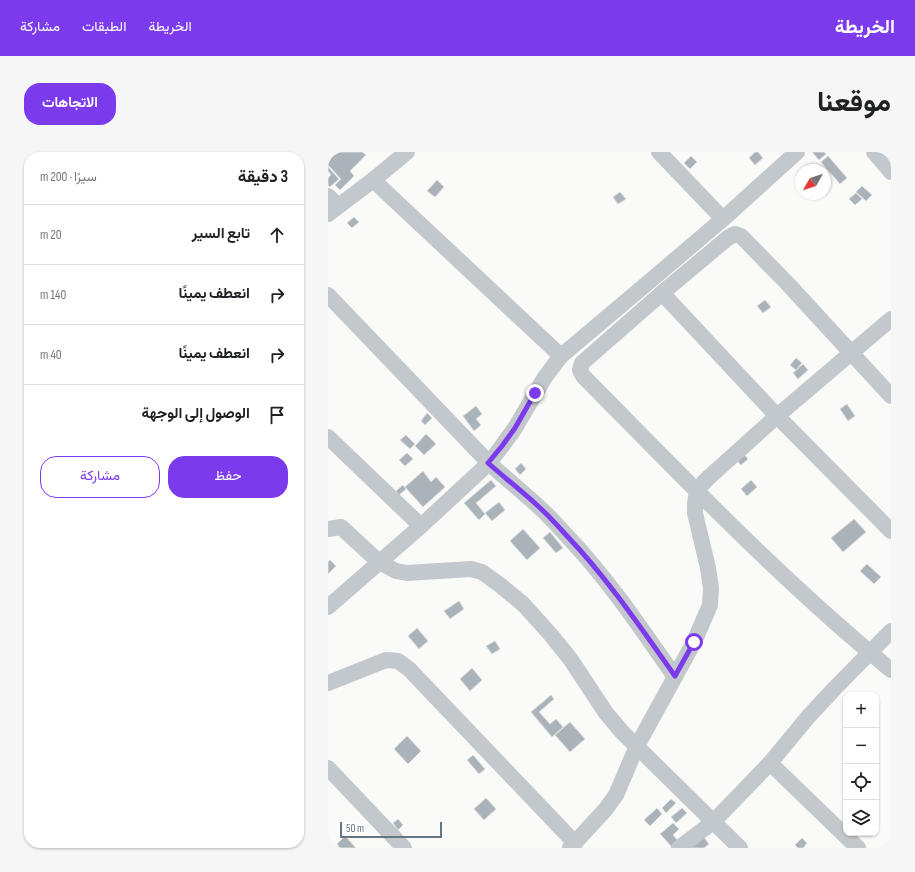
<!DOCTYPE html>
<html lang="ar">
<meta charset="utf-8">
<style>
body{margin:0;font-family:"Sofia Sans Condensed",Vazirmatn,sans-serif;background:#f6f6f6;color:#202124;direction:rtl}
.controls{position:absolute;right:12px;bottom:12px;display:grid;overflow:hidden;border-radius:8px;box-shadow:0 1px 3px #0004}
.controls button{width:36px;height:36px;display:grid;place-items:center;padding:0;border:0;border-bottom:1px solid #e0e0e0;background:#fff;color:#202124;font:20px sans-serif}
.compass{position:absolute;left:467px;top:12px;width:36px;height:36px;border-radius:50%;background:#fff;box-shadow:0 1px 3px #0004;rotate:231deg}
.scale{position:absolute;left:12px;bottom:10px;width:102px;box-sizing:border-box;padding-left:4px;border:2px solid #657683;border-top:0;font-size:11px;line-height:14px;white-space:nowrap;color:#657683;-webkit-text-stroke:3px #fff;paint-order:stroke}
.stop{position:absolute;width:12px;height:12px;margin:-9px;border:3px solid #7c3aed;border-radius:50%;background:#fff}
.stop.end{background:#7c3aed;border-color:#fff;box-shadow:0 1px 4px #0008}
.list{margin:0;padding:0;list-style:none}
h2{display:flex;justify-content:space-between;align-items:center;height:52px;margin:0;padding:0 16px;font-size:17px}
h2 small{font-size:13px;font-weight:400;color:#757577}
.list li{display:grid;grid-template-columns:26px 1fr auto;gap:12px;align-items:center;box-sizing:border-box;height:60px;padding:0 16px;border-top:1px solid #e0e0e0}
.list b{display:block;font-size:15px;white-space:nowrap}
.list em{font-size:13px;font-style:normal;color:#757577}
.actions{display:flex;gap:8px;padding:12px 16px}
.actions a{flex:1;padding:9px 0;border:1px solid #7c3aed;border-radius:16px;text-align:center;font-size:14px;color:#7c3aed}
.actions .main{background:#7c3aed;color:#fff}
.icon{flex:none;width:22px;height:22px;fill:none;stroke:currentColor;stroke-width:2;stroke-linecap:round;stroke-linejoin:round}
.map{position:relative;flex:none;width:563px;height:696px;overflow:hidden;direction:ltr;border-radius:16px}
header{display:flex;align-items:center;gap:24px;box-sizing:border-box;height:56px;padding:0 20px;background:#7c3aed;color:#fff}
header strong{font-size:19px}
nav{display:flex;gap:22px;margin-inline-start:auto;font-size:14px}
.intro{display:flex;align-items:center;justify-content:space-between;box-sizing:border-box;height:96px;padding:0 24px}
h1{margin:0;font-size:28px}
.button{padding:10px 18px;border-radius:16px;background:#7c3aed;color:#fff;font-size:14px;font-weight:700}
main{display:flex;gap:24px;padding:0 24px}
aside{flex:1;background:#fff;border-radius:16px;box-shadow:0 1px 3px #0004}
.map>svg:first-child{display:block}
.building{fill:#aab3b9;stroke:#dcdcda}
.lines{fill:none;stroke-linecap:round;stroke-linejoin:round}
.street{stroke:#c3c8cc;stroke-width:16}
.route{stroke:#7c3aed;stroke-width:5}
</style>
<header>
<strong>الخريطة</strong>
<nav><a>الخريطة</a><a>الطبقات</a><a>مشاركة</a></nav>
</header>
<div class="intro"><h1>موقعنا</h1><a class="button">الاتجاهات</a></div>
<main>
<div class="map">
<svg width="563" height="696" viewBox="0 0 563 696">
<rect width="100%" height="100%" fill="#fafaf8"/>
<!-- building -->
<g class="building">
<path d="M0,0H34L38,3L22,19L26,24L12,38L7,33L13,27L0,13Z"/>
<path d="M427,0H430L435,6L427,13L421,6Z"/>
<path d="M484,0H496L498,2L491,8Z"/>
<path d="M363,4L369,10L362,17L356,11Z"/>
<path d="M500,4L519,26L512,32L493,10Z"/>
<path d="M0,15L11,27L2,35L0,33V26L3,23L0,19Z"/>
<path d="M109,28L116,35L107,45L99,39Z"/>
<path d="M534,34L544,43L538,49L528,40Z"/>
<path d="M292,40L298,47L290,52L285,45Z"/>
<path d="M528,41L534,47L527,53L521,47Z"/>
<path d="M26,65L31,70L24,76L19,71Z"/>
<path d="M437,148L443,155L435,161L429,154Z"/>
<path d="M468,206L474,211L468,218L462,213Z"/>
<path d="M475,212L480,218L470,227L465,221Z"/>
<path d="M519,252L527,264L520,269L512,257Z"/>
<path d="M148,254L154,262L148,267L153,273L146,279L135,264Z"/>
<path d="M99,261L104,266L97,273L93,269Z"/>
<path d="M98,282L108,292L96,303L87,294Z"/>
<path d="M78,283L87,292L82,297L72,288Z"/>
<path d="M414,300L420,307L413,313L407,306Z"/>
<path d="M79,301L85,307L77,314L71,308Z"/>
<path d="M193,311L198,317L192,323L187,317Z"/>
<path d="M95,319L103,330L108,325L117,335L95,355L77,335Z"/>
<path d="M163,328L168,334L148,351L157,362L151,368L136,351Z"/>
<path d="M423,328L429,335L419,344L413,337Z"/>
<path d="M75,333L78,337L71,343L68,339Z"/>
<path d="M171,350L177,358L164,369L157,361Z"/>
<path d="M526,367L538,380L515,400L503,386Z"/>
<path d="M195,377L212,396L199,408L182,389Z"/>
<path d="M222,380L235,396L228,401L215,386Z"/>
<path d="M2,408L8,414L0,422V410Z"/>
<path d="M539,412L553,425L546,432L532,419Z"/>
<path d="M131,449L136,457L122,467L116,459Z"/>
<path d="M89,476L100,489L91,497L80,484Z"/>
<path d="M167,489L172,497L164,502L158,494Z"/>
<path d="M144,516L154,528L142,539L132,527Z"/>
<path d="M223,543L226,547L211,560L222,572L228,567L235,575L224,585L203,560Z"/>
<path d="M242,570L257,587L242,600L227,583Z"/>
<path d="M79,584L93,599L80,612L66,597Z"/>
<path d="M145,603L157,617L151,622L139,608Z"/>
<path d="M158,646L168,657L156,668L146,657Z"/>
<path d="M343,647L348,651L338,661L334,656Z"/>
<path d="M329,656L334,662L322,674L316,668Z"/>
<path d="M354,656L359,661L348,671L343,665Z"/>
<path d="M70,667L75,673L70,678L65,671Z"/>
<path d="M345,671L351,677L345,683L356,696H345L332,682Z"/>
<path d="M371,679L381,692L376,696H363Z"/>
<path d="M17,684L28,696H12L9,692Z"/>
<path d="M474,686L479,691L475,696H470L467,693Z"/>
</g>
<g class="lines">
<!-- street -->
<g class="street">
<path d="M331,0L395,67"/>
<path d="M546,0L563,20"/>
<path d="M45,28L233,204"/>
<path d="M0,44L10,54"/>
<path d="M0,62L45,28L79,0"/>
<path d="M334,141L449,264L563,379"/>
<path d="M0,143L161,311C177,326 195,340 211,355C221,364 230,374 239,384C280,427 313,476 347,525"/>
<path d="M563,244L459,131L413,84L407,82L401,85L334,141L254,211L252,218L255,224C355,325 453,428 563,518"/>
<path d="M0,285L93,374"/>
<path d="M0,377L13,375L51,410L68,419L79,421L143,417L154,420L172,433L195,452L223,483L243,508L278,561L294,580L412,696"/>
<path d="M0,455L93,374L161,311L174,294L187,276L217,225L233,204L322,129L395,67L469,0"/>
<path d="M0,531L58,508L70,509L81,517L247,691"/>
<path d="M442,611L530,696"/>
<path d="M0,616L76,696"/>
<path d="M242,696L277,658L288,643L309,594L366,490L382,453L383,436L380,416L367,361V352L369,338L379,327L449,264L563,167"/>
<path d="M351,696L385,670L417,637L442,611L480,565L507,536L563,479"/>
</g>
</g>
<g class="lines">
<!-- route -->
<path class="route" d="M207,241L187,276L174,294L160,311C177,326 195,340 211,355C221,364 230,374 239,384C280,427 313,476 347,524L366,490"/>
</g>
</svg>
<div class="controls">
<button>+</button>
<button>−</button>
<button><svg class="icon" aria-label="locate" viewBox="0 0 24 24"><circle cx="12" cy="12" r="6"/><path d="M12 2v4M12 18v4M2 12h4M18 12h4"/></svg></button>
<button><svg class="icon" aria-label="layers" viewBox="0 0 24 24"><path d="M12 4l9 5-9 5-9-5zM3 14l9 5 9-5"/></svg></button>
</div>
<svg class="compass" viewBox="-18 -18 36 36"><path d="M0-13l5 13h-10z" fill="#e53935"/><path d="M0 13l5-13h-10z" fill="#757577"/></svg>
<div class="scale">50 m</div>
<div class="stop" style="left:366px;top:490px"></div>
<div class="stop end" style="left:207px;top:241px"></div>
</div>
<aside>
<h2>3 دقيقة<small>سيرًا · 200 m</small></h2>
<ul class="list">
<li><svg class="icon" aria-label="ahead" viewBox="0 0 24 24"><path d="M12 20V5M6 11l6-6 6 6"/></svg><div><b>تابع السير</b></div><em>20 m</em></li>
<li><svg class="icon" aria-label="right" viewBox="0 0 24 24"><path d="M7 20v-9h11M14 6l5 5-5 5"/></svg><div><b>انعطف يمينًا</b></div><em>140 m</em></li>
<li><svg class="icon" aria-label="right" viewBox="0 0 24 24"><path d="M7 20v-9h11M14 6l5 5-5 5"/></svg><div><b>انعطف يمينًا</b></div><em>40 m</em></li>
<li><svg class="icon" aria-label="arrive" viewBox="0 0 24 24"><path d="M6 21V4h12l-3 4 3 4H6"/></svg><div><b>الوصول إلى الوجهة</b></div></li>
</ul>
<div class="actions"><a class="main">حفظ</a><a>مشاركة</a></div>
</aside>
</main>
